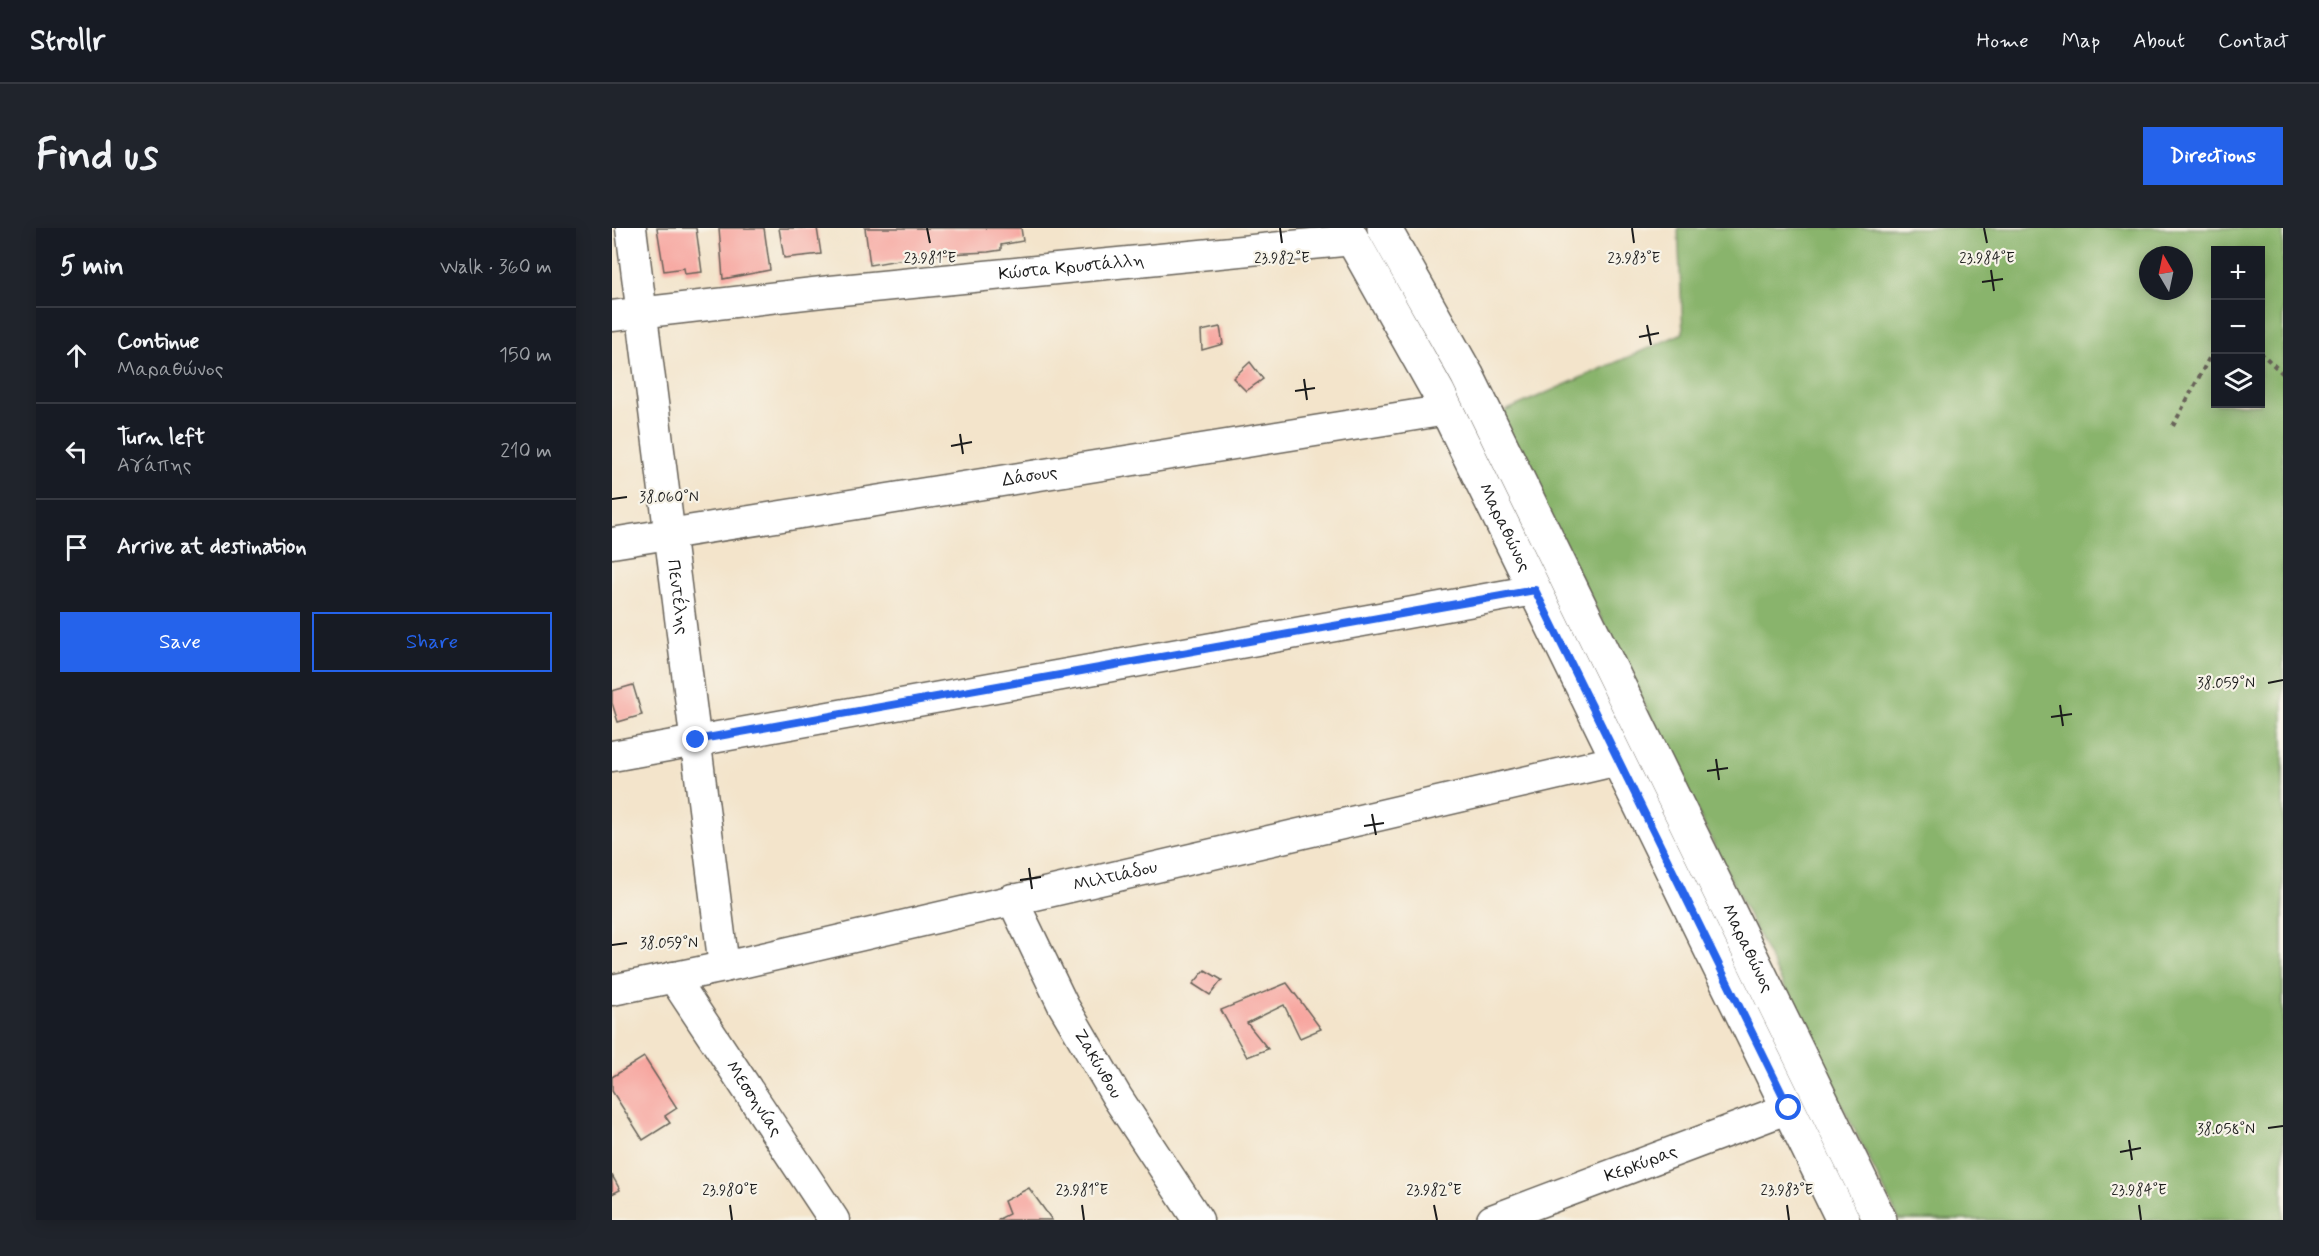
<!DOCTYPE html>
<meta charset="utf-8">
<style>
body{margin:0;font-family:Mynerve,sans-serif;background:#20242c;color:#f1f3f6}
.controls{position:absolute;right:18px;top:18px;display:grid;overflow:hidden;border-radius:0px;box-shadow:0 3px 15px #0003}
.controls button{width:54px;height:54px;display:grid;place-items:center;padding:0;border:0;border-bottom:2px solid #363941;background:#171b24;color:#f1f3f6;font:30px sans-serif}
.compass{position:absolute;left:1527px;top:18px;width:54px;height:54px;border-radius:50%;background:#171b24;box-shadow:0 3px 15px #0003;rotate:351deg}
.stop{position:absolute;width:18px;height:18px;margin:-14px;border:4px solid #2563eb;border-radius:50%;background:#fff}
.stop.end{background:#2563eb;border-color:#fff;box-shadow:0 2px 6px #0008}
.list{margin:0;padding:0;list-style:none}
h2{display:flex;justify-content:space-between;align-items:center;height:78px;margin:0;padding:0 24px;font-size:26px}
h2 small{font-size:20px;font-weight:400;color:#9ea1a6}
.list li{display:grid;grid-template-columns:39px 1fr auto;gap:18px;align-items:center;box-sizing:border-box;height:96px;padding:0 24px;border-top:2px solid #363941}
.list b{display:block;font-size:22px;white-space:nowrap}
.list p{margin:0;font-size:20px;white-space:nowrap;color:#9ea1a6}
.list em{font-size:20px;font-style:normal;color:#9ea1a6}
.actions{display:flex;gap:12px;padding:18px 24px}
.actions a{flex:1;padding:14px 0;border:2px solid #2563eb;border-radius:0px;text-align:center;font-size:21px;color:#2563eb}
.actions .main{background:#2563eb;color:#fff}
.icon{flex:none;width:33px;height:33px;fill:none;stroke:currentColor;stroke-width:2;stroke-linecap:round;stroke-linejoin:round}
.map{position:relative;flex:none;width:1671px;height:992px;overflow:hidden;border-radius:0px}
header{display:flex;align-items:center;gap:36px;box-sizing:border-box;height:84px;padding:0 30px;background:#171b24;border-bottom:2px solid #363941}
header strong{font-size:28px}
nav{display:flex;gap:33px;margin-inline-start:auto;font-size:21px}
.intro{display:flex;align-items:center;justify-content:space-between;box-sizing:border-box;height:144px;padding:0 36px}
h1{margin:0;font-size:42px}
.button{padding:15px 27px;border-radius:0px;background:#2563eb;color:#fff;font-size:21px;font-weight:700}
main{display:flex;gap:36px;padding:0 36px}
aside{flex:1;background:#171b24;border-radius:0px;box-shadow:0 3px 15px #0003}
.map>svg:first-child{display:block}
.forest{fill:#89b46c;stroke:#526844;stroke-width:1.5;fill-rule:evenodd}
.building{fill:#f7a59f}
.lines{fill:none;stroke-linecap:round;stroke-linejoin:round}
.minor-casing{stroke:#676259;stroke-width:33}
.primary-casing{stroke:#676259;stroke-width:36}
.path{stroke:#676259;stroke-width:4;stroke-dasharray:4.5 4.5;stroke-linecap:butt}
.minor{stroke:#fff;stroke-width:30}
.primary{stroke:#fff;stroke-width:33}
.route{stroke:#2563eb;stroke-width:8}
.ticks{fill:none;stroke:#1c1c1c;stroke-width:2}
.labels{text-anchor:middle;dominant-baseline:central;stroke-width:4.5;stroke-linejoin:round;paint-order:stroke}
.street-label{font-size:18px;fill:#1c1c1c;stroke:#f7f3e8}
.ticks-label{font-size:15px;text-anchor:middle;fill:#1c1c1c;stroke:#f7f3e8;stroke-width:4.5;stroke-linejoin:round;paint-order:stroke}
</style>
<header>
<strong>Strollr</strong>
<nav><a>Home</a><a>Map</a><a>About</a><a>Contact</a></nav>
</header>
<div class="intro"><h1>Find us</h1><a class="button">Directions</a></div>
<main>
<aside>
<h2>5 min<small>Walk · 360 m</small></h2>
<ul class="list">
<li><svg class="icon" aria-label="ahead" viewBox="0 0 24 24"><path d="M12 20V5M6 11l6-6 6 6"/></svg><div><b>Continue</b><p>Μαραθώνος</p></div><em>150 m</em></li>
<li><svg class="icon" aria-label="left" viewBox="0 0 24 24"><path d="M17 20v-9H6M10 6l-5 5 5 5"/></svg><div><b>Turn left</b><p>Αγάπης</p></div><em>210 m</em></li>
<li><svg class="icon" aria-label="arrive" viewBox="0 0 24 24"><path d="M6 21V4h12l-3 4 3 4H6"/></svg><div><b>Arrive at destination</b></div></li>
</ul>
<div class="actions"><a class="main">Save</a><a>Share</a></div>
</aside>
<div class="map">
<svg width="1671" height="992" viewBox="0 0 1671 992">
<rect width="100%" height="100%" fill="#f7f3e8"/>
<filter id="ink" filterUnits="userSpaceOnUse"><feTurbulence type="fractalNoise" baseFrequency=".0167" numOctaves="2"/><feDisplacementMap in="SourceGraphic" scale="12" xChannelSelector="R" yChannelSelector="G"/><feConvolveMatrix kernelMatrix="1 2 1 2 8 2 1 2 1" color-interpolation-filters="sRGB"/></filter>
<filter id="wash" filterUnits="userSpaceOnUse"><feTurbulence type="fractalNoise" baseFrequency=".008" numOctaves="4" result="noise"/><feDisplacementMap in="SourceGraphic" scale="24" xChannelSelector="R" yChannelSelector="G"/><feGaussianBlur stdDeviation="1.35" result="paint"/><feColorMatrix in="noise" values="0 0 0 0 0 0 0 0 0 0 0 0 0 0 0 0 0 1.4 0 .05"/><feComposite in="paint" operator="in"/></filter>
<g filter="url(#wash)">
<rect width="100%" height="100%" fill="#f3e4cb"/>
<!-- forest -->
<path class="forest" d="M1066,0H1671V992H1287L1010,431L884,187L1071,105ZM1604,22H1648V176H1604ZM1536,27H1572V63H1536Z"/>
<g id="blocks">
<!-- building -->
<g class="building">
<path d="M45,0H84L90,44L73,46L72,40L52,43Z"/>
<path d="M107,0H152L158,42L111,51Z"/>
<path d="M167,0H205L209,26L172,30Z"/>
<path d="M253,0H409L411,13L389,17V22L376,24L315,27L258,37Z"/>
<path d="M608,99L611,116L590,122L589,103Z"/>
<path d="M638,134L651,151L634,163L621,150Z"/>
<path d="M21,457L30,487L6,494L0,475V463Z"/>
<path d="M593,742L610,752L598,767L581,756Z"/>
<path d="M675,755L709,801L688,810L672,777L635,795L656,821L635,829L609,782Z"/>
<path d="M32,829L65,880L53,888L58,895L31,912L0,863V849Z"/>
<path d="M0,947L8,962L0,966Z"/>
<path d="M417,960L440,992H385L397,986L392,973Z"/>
</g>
</g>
</g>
<g filter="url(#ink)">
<use href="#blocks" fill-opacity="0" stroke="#676259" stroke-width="1.5"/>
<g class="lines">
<defs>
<g id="minor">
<path id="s1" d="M19,0L112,739"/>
<path id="s2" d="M0,88L219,63L741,12"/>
<path id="s3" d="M0,315L835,182"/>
<path d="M0,528L923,362"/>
<path id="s4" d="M400,671L451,777L505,869L586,992"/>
<path id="s5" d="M61,749L222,992"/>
<path id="s6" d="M0,762L112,739L1007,532"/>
<path id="s7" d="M880,992L1177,880"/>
</g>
<g id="primary">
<path id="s8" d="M734,0L826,164L1231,992"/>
<path id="s9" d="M772,0L855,147L1268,992"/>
</g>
</defs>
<!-- minor casing -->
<use href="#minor" class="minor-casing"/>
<!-- primary casing -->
<use href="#primary" class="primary-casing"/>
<!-- path -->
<g class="path">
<path d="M1648,124L1671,146"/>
<path d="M1561,198L1604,117"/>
</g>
<!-- minor -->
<use href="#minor" class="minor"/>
<!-- primary -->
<use href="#primary" class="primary"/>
</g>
</g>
<g class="lines" filter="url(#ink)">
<!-- route -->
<path class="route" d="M84,512L923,362L1177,880"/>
</g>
<!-- ticks -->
<path class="ticks" d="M315,0L318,15M668,0L670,15M1020,0L1022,15M1372,0L1375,15M1379,42L1382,63M1370,54L1391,51M1035,97L1039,117M1027,109L1047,105M692,151L695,172M683,163L703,160M348,206L351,226M339,218L360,214M0,271L15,269M1656,455L1671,452M1448,477L1451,498M1439,489L1460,486M1104,531L1107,552M1095,543L1116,540M760,586L764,607M752,598L772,595M417,640L420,661M408,652L429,649M0,717L15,715M1656,900L1671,898M1517,912L1520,932M1508,924L1529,920M118,977L120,992M470,977L472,992M822,977L825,992M1175,977L1177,992M1527,977L1529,992"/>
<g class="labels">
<!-- street labels -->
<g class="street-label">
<text stroke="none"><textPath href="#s2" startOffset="462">Κώστα Κρυστάλλη</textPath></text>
<text stroke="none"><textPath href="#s3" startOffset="423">Δάσους</textPath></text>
<text stroke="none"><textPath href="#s8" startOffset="339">Μαραθώνος</textPath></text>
<text stroke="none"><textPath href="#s1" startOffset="372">Πεντέλης</textPath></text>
<text stroke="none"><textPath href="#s6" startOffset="516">Μιλτιάδου</textPath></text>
<text stroke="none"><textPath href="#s9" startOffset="807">Μαραθώνος</textPath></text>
<text stroke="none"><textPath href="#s4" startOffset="186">Ζακύνθου</textPath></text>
<text stroke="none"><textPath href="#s5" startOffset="146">Μεσσηνίας</textPath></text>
<text stroke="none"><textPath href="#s7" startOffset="159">Κερκύρας</textPath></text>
</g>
</g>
<g class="ticks-label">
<text x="318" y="35">23.981°E</text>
<text x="670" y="35">23.982°E</text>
<text x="1022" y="35">23.983°E</text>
<text x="1375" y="35">23.984°E</text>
<text x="57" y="274">38.060°N</text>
<text x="1614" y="460">38.059°N</text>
<text x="57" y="720">38.059°N</text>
<text x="1614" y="906">38.058°N</text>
<text x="118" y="967">23.980°E</text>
<text x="470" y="967">23.981°E</text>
<text x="822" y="967">23.982°E</text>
<text x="1175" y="967">23.983°E</text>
<text x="1527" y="967">23.984°E</text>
</g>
</svg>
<div class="controls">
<button>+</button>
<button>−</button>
<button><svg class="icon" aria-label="layers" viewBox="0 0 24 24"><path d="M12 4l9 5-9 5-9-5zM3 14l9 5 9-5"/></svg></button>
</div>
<svg class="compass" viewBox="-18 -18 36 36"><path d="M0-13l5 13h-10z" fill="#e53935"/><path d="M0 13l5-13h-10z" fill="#9ea1a6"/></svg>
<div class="stop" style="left:1177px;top:880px"></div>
<div class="stop end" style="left:84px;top:512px"></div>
</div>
</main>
